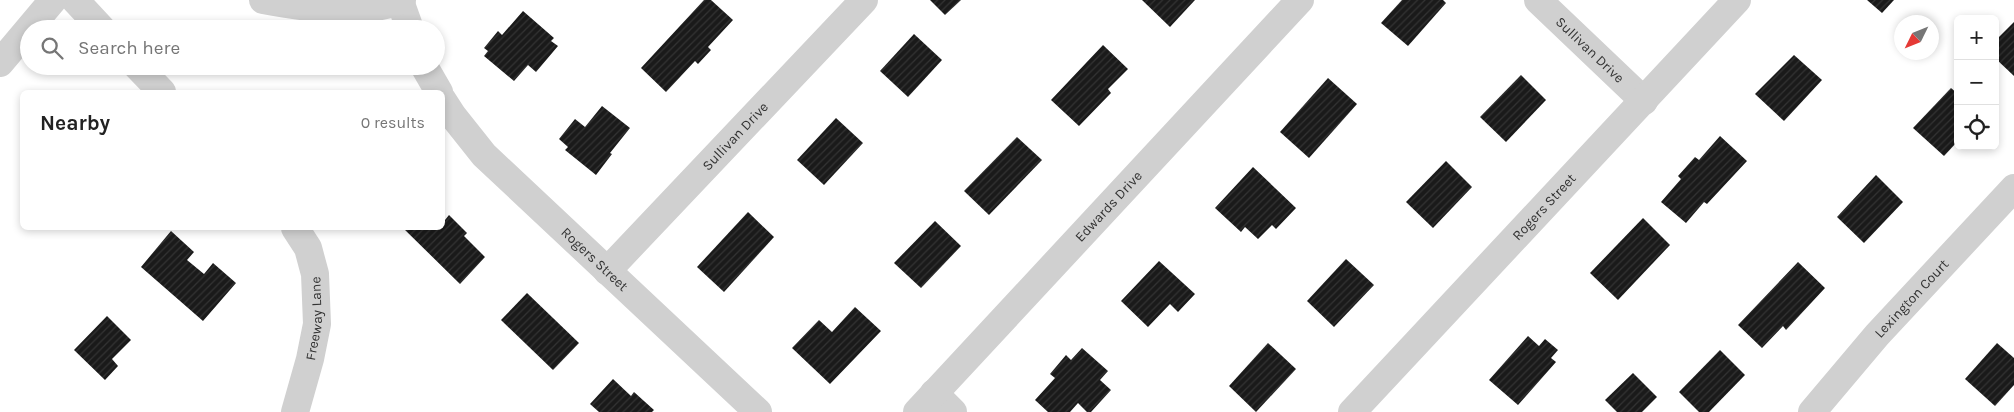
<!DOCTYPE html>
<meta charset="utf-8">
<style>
body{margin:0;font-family:Karla,sans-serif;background:#f6f6f6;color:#222}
.controls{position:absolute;right:15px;top:15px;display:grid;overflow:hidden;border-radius:8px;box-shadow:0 2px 8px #0003}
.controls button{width:45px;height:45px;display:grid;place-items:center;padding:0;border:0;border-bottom:1px solid #e0e0e0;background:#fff;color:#222;font:25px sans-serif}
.compass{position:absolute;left:1894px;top:15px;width:45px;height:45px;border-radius:50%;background:#fff;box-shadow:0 2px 8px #0003;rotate:227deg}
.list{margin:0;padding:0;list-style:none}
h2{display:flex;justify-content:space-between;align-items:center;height:65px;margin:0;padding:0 20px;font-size:21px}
h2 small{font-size:16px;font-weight:400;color:#767676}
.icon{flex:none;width:28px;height:28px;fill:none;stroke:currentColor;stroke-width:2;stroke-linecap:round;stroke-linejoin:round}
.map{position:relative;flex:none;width:2014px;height:412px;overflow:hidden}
.search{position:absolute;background:#fff;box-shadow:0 2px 8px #0003;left:20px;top:20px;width:425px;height:55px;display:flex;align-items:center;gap:12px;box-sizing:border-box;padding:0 18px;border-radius:28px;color:#767676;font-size:19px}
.panel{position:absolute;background:#fff;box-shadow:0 2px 8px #0003;left:20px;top:90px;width:425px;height:140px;border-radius:8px}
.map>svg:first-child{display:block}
.building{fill:url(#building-hatch)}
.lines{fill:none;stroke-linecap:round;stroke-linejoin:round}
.minor{stroke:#d0d0d0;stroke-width:28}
.tertiary{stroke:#d0d0d0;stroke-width:28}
.labels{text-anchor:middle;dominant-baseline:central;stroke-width:5;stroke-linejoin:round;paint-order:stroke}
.street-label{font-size:14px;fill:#333;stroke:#fff}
</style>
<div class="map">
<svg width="2014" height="412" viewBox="0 0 2014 412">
<defs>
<pattern id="building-hatch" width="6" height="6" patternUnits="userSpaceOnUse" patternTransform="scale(1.25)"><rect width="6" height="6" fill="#1a1a1a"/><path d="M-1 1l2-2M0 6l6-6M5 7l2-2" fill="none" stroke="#333"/></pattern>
</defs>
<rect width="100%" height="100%" fill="#fff"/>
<!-- building -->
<g class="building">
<path d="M704,0H711L733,20L708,47L711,50L698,64L695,61L666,92L641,68Z"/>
<path d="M930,0H961L945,15Z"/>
<path d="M1142,0H1195L1170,27Z"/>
<path d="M1402,0H1443L1446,3L1408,46L1381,23Z"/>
<path d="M1867,0H1894L1882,13Z"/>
<path d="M523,11L554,38L551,41L558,46L536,72L528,65L514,81L484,56L488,51L484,48L498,31L502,35Z"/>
<path d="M2014,22V76L1995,58V41Z"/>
<path d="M914,34L942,60L908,97L880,71Z"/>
<path d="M1103,45L1128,69L1108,89L1111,93L1079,126L1051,100Z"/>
<path d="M1794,55L1822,80L1784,121L1755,94Z"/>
<path d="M1521,75L1546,100L1506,142L1480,117Z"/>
<path d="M1328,78L1357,104L1309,158L1280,132Z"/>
<path d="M1951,88L1958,94V141L1944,156L1913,128Z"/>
<path d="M602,106L630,128L610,153L612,154L596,175L565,150L568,147L559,139L575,119L585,127Z"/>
<path d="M836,118L863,143L824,185L797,160Z"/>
<path d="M1720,136L1747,161L1707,204L1704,202L1686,223L1661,202L1681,179L1678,176L1695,157L1699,160Z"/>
<path d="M1017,137L1042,160L989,215L964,191Z"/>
<path d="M1446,161L1472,187L1433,228L1406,202Z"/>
<path d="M1253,167L1296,208L1276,229L1272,225L1258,239L1245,227L1241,232L1215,208Z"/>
<path d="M1876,175L1903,202L1864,243L1837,217Z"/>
<path d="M748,212L774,237L724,292L697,267Z"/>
<path d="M449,215L467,233L464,236L485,257L460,284L403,228H442V218L445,220Z"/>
<path d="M1643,218L1670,245L1618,300L1590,273Z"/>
<path d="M935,221L961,246L921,288L894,263Z"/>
<path d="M171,231L194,252L187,260L204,274L213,263L236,283L203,321L141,267Z"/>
<path d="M1346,259L1374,285L1334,327L1307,301Z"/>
<path d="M1159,261L1195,294L1178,312L1170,304L1148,327L1121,301Z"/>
<path d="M1798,262L1825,288L1786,330L1783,326L1762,348L1738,325Z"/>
<path d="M527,293L579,343L553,370L501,320Z"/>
<path d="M855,307L881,331L830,384L792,348L819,320L832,332Z"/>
<path d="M107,316L131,340L112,359L118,366L105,380L74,350Z"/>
<path d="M1528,336L1539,346L1545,339L1558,350L1551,358L1556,362L1518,405L1489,380Z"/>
<path d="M1268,343L1296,369L1256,412L1229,386Z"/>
<path d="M1997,343L2014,358V385L1995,406L1965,379Z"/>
<path d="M1082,348L1108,371L1100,380L1111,390L1091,412H1087L1078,403L1070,412H1048L1035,400L1055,378L1050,374L1066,355L1071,360Z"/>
<path d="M1720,350L1745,375L1709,412H1699L1679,392Z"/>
<path d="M1633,373L1657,397L1642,412H1617L1605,400Z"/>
<path d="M613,379L631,396L634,392L654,410L652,412H599L590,404Z"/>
</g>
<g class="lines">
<!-- minor -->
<g class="minor">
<path d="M75,0L102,29"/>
<path id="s1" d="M1538,0L1644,101"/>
<path d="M400,1L410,29"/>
<path d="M0,63L53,0"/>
<path d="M137,66L162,92"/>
<path d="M424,66L439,92"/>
<path id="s2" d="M442,99L453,116L484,155L758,412"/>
<path id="s3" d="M607,271L864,0"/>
<path d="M934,393L953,412"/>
<path id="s4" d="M295,412L310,359L317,324L315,274L308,248L295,228"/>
<path id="s5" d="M917,412L1300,0"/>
<path id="s6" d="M1352,412L1737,0"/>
<path id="s7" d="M1812,412L1877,335L2014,188"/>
</g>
<!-- tertiary -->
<path class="tertiary" d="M263,0C307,8 359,17 402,0"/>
</g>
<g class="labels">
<!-- street labels -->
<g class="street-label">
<text stroke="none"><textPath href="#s1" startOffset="72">Sullivan Drive</textPath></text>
<text stroke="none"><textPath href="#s3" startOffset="186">Sullivan Drive</textPath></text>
<text stroke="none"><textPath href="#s5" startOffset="281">Edwards Drive</textPath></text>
<text stroke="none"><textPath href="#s6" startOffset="281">Rogers Street</textPath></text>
<text stroke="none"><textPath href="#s2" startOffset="222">Rogers Street</textPath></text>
<text stroke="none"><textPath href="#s7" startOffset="151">Lexington Court</textPath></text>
<text stroke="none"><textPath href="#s4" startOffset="96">Freeway Lane</textPath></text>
</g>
</g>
</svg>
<div class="controls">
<button>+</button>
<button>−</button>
<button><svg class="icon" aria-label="locate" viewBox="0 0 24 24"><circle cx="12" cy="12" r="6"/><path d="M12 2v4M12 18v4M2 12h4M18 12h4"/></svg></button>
</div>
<svg class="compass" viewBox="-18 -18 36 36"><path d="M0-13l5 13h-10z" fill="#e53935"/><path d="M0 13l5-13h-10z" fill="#767676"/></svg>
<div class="search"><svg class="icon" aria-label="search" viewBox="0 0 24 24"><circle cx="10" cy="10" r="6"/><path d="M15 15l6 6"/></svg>Search here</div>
<section class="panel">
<h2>Nearby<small>0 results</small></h2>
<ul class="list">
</ul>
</section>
</div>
